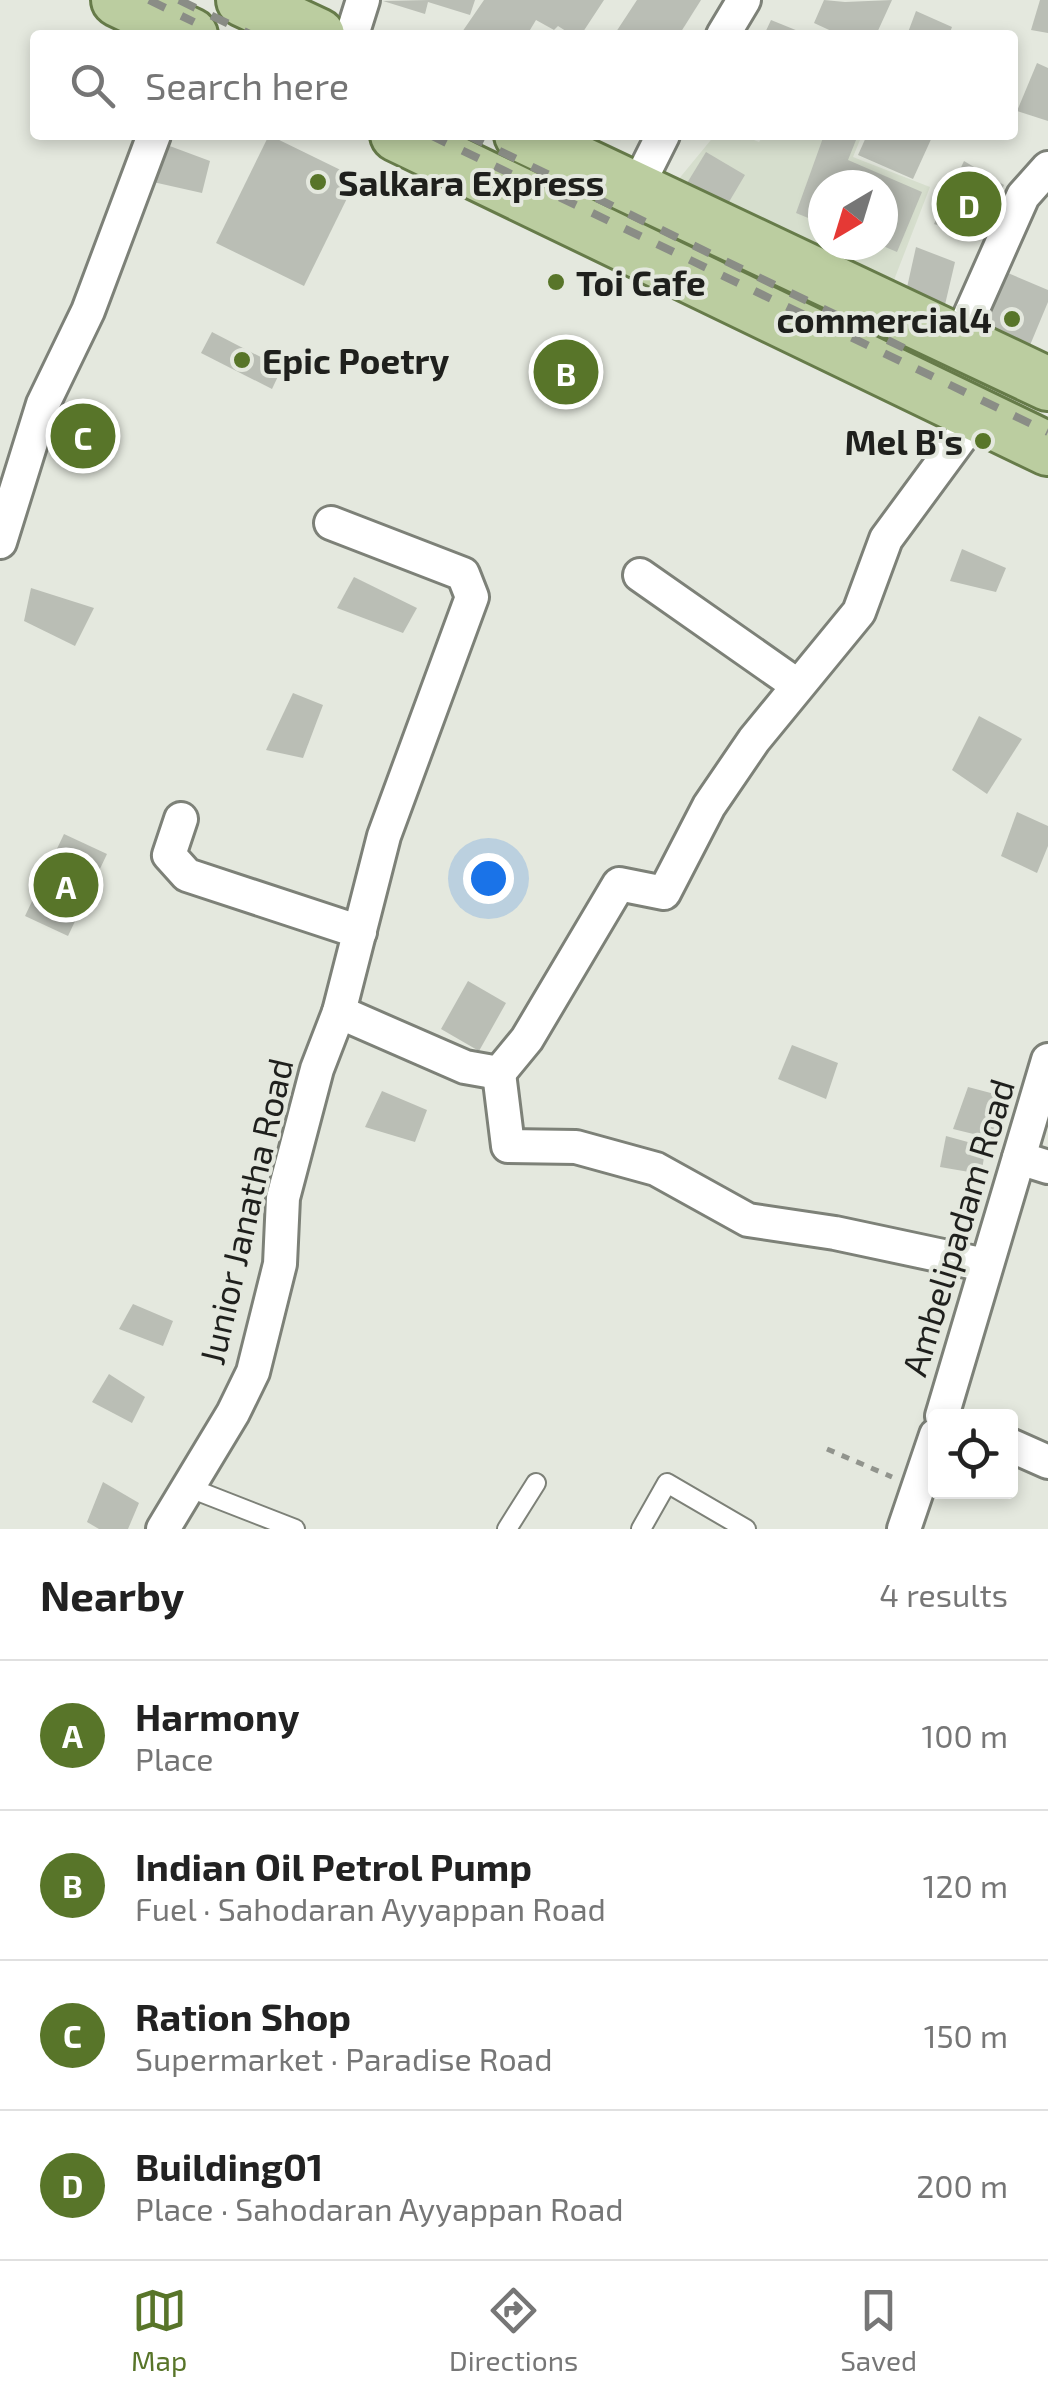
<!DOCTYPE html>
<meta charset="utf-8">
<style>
body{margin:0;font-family:"Exo 2",sans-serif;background:#f2f2f2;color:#222}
.controls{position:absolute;right:30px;bottom:30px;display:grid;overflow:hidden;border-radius:10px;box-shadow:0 5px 15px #0003}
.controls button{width:90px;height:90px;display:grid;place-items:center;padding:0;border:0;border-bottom:2px solid #e0e0e0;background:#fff;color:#222;font:50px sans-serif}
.compass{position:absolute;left:808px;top:170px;width:90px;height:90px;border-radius:50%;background:#fff;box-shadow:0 5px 15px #0003;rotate:218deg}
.you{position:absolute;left:488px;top:878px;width:35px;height:35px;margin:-25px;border:8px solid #fff;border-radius:50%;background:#1a73e8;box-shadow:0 0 0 15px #1a73e833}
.badge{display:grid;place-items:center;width:65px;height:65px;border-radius:50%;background:#587529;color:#fff;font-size:32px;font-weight:700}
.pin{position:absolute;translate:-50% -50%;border:5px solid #fff;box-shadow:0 2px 10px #0006}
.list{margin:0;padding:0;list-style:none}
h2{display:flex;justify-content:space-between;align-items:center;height:130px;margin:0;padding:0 40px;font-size:42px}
h2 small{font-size:32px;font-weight:400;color:#767676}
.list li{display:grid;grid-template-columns:65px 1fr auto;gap:30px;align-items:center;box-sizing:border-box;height:150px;padding:0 40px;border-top:2px solid #e0e0e0}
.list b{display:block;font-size:38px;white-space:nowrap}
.list p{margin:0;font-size:32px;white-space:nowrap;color:#767676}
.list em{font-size:32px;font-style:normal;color:#767676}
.icon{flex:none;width:55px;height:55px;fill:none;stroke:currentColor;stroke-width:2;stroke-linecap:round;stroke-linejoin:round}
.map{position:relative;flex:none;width:1048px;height:1529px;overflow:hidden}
.search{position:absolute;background:#fff;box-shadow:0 5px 15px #0003;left:30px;right:30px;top:30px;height:110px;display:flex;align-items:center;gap:25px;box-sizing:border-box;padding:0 35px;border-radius:10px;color:#767676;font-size:38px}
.sheet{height:730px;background:#fff}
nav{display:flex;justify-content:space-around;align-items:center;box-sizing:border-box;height:140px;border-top:2px solid #e0e0e0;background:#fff;font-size:28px;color:#767676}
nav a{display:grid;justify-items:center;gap:5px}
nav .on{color:#587529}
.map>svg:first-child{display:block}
.built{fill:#d6decd;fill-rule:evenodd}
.building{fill:#babeb5}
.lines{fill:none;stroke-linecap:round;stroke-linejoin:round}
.lane-casing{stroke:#7d8178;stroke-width:22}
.street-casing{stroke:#7d8178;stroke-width:38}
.primary-casing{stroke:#667b49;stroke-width:58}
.path{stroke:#91948d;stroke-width:5;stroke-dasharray:8 8;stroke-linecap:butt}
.lane{stroke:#fff;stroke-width:18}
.street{stroke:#fff;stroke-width:32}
.primary{stroke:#bbcda0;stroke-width:52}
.rail{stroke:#8a8d86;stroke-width:8;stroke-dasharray:18 18;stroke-linecap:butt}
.poi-dot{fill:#587529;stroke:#e4e8de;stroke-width:4}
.labels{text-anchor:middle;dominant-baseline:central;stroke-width:8;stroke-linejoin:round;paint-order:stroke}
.poi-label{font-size:35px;font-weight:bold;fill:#1f201d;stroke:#e4e8de;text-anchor:start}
.street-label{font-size:35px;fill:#1f201d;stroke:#e4e8de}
</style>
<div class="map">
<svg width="1048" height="1529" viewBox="0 0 1048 1529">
<rect width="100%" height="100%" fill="#e4e8de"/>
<!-- built -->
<path class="built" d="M715,135H741L759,142L764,135H862L853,157L930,187L889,293L673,186ZM823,185H883V245H823Z"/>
<!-- building -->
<g class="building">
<path d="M429,0H475L470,15L428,2L425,14L383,1Z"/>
<path d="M484,0H604L581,35H572L558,26L554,30L536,20L527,35H460Z"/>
<path d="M637,0H701L679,35H614Z"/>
<path d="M824,0L845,2L892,0L876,35H840L814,23Z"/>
<path d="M1040,0H1048V33L1031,30Z"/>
<path d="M916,11L952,27L949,35H907Z"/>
<path d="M771,20L808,35H764Z"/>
<path d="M1037,63L1048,68V121L1017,111Z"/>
<path d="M269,135L357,178L304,286L216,243Z"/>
<path d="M824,135H858L848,160L922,192L897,252L883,246V185H823V224L796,213Z"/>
<path d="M867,135H933L913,179L858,155Z"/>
<path d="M167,145L210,161L202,193L153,182Z"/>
<path d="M706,152L745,175L723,212L684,188Z"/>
<path d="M964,161L1004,185L979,239L934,224Z"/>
<path d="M916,247L955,262L944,309L906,292Z"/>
<path d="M1001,270L1048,290V302L1028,350L978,335Z"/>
<path d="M212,332L282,368L272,389L201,353Z"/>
<path d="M962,549L1006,568L996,592L950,581Z"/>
<path d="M354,577L417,608L403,633L337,608Z"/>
<path d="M31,588L94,608L75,646L24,621Z"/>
<path d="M293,693L323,705L303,758L266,750Z"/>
<path d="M979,716L1022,739L987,794L952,770Z"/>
<path d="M1017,812L1048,826V846L1037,873L1001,856Z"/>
<path d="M64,834L107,854L68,936L25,916Z"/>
<path d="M468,981L506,1003L479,1051L441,1029Z"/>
<path d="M792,1045L838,1063L826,1099L778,1079Z"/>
<path d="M968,1087L1006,1097L990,1138L953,1129Z"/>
<path d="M382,1091L427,1110L415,1142L365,1127Z"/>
<path d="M946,1136L986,1147L981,1174L940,1167Z"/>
<path d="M133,1304L173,1321L163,1346L119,1329Z"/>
<path d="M109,1374L145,1397L132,1423L92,1402Z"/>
<path d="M103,1482L139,1503L128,1529H99L87,1522Z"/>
</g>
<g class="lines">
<defs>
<g id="lane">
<path d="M190,1488L295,1529"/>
<path d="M507,1529L536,1483"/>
<path d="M641,1529L667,1483L746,1529"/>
</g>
<g id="street">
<path d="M352,35L363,0"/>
<path d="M723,35L744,0"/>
<path d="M635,191L663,135"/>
<path d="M958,342L1023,196L1048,168"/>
<path d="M331,523L463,574L472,597L384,836L339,1012"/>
<path d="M0,542L43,404L88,311L154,135"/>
<path d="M640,575L797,685"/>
<path d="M181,819L169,855L187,875L360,932"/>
<path d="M499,1073L508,1146L576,1147L656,1169L748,1220L835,1233L985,1265"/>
<path d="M1019,1158L1048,1167"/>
<path d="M942,1416L1048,1060"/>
<path d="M1010,1445L1048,1462"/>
<path d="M163,1529L233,1413L253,1372L280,1264L283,1198L317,1069L339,1012L465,1067L499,1073L527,1039L619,884L664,893L709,806L754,740L859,612L886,539L978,414"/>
<path d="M904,1529L936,1435"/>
</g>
<g id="primary">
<path d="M118,0L191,35"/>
<path d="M243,0L318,35"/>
<path d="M397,135L1048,449"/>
<path d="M521,135L1048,384"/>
</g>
</defs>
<!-- lane casing -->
<use href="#lane" class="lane-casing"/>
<!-- street casing -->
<use href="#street" class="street-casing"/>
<!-- primary casing -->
<use href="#primary" class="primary-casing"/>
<!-- path -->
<path class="path" d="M827,1449L892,1477"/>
<!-- lane -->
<use href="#lane" class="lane"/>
<!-- street -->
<use href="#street" class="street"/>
<!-- primary -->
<use href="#primary" class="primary"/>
<!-- rail -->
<g class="rail">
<path d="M149,0L194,22"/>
<path d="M179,0L252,35"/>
<path d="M430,135L1048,432"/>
<path d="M467,135L912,352"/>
</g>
</g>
<!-- markers -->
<g class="poi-dot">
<circle cx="318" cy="182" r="10"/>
<circle cx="556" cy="282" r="10"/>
<circle cx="1012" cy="319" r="10"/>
<circle cx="242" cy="360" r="10"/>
<circle cx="983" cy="441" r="10"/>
</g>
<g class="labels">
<!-- poi labels -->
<g class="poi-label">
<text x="338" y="182">Salkara Express</text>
<text x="576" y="282">Toi Cafe</text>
<text x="992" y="319" text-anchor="end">commercial4</text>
<text x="262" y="360">Epic Poetry</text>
<text x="963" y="441" text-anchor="end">Mel B's</text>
</g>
<!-- street labels -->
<g class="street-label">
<text transform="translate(245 1211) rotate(-77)">Junior Janatha Road</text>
<text transform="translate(957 1227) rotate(-73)">Ambelipadam Road</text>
</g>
</g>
</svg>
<div class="controls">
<button><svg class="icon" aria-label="locate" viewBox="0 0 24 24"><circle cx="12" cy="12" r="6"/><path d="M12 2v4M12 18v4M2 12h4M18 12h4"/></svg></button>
</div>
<svg class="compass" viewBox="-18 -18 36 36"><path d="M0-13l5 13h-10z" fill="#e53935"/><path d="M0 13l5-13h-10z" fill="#767676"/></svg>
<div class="you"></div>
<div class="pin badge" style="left:66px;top:885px">A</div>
<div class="pin badge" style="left:566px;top:372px">B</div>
<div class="pin badge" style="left:83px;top:436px">C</div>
<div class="pin badge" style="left:969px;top:204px">D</div>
<div class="search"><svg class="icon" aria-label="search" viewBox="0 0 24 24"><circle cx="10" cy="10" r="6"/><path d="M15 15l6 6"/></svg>Search here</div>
</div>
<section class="sheet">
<h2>Nearby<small>4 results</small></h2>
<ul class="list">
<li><span class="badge">A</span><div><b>Harmony</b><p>Place</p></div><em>100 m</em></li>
<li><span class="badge">B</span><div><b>Indian Oil Petrol Pump</b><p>Fuel · Sahodaran Ayyappan Road</p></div><em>120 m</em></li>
<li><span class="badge">C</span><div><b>Ration Shop</b><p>Supermarket · Paradise Road</p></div><em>150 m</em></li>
<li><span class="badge">D</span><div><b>Building01</b><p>Place · Sahodaran Ayyappan Road</p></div><em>200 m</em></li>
</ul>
</section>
<nav>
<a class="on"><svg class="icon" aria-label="map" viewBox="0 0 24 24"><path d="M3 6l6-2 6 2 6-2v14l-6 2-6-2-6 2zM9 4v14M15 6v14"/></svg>Map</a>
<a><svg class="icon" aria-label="directions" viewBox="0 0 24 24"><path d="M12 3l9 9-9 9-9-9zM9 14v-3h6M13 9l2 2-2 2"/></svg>Directions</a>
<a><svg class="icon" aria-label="saved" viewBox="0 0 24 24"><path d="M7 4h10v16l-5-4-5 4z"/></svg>Saved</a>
</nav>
